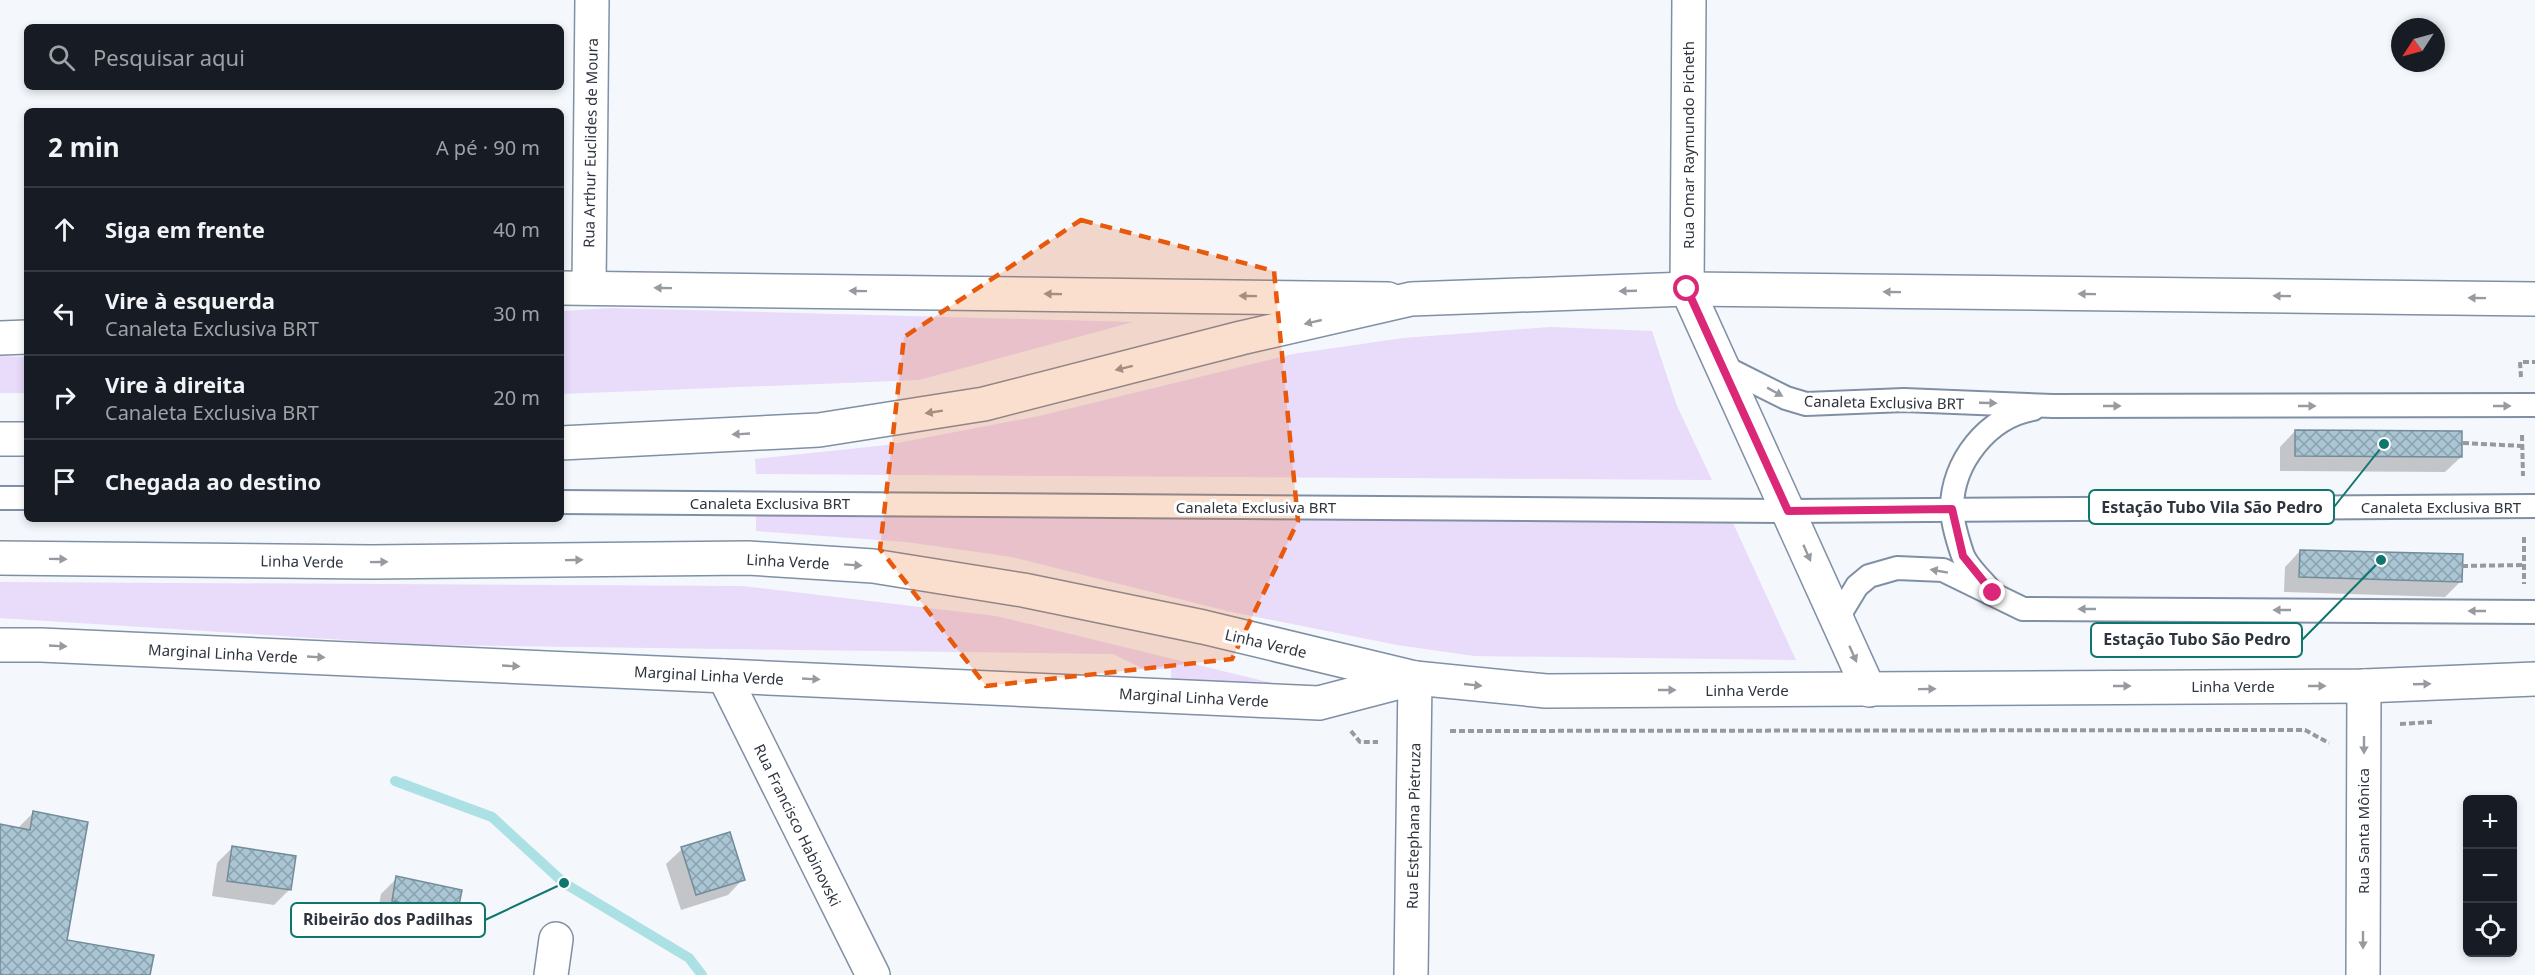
<!DOCTYPE html>
<html lang="pt">
<meta charset="utf-8">
<style>
body{margin:0;font-family:"Noto Sans",sans-serif;background:#20242c;color:#f1f3f6}
.controls{position:absolute;right:18px;bottom:18px;display:grid;overflow:hidden;border-radius:9px;box-shadow:0 3px 9px #0003}
.controls button{width:54px;height:54px;display:grid;place-items:center;padding:0;border:0;border-bottom:2px solid #363941;background:#171b24;color:#f1f3f6;font:30px sans-serif}
.compass{position:absolute;left:2391px;top:18px;width:54px;height:54px;border-radius:50%;background:#171b24;box-shadow:0 3px 9px #0003;rotate:234deg}
.stop{position:absolute;width:18px;height:18px;margin:-14px;border:4px solid #db2777;border-radius:50%;background:#fff}
.stop.end{background:#db2777;border-color:#fff;box-shadow:0 2px 6px #0008}
.list{margin:0;padding:0;list-style:none}
h2{display:flex;justify-content:space-between;align-items:center;height:78px;margin:0;padding:0 24px;font-size:26px}
h2 small{font-size:20px;font-weight:400;color:#9ea1a6}
.list li{display:grid;grid-template-columns:39px 1fr auto;gap:18px;align-items:center;box-sizing:border-box;height:84px;padding:0 24px;border-top:2px solid #363941}
.list b{display:block;font-size:22px;white-space:nowrap}
.list p{margin:0;font-size:20px;white-space:nowrap;color:#9ea1a6}
.list em{font-size:20px;font-style:normal;color:#9ea1a6}
.icon{flex:none;width:33px;height:33px;fill:none;stroke:currentColor;stroke-width:2;stroke-linecap:round;stroke-linejoin:round}
.map{position:relative;flex:none;width:2535px;height:975px;overflow:hidden}
.search{position:absolute;background:#171b24;box-shadow:0 3px 9px #0003;left:24px;top:24px;width:540px;height:66px;display:flex;align-items:center;gap:15px;box-sizing:border-box;padding:0 21px;border-radius:9px;color:#9ea1a6;font-size:22px}
.panel{position:absolute;background:#171b24;box-shadow:0 3px 9px #0003;left:24px;top:108px;width:540px;height:414px;border-radius:9px}
.map>svg:first-child{display:block}
.green{fill:#e9dbfa}
.shadow{fill:#0003}
.lines{fill:none;stroke-linecap:round;stroke-linejoin:round}
.stream{stroke:#abe0e5;stroke-width:10}
.building{fill:url(#building-cross-hatch);stroke:#728c99;stroke-width:1.5}
.lane-casing{stroke:#8090a4;stroke-width:26}
.street-casing{stroke:#8090a4;stroke-width:36}
.secondary-casing{stroke:#8090a4;stroke-width:36}
.highway-casing{stroke:#8090a4;stroke-width:36}
.path{stroke:#9599a0;stroke-width:4;stroke-dasharray:6 3;stroke-linecap:butt}
.lane{stroke:#fff;stroke-width:22}
.street{stroke:#fff;stroke-width:33}
.secondary{stroke:#fff;stroke-width:33}
.highway{stroke:#fff;stroke-width:33}
.oneway{fill:#979a9e}
.route{stroke:#db2777;stroke-width:8}
.marked{fill:#e8590c;fill-opacity:0.2;stroke:#e8590c;stroke-width:4.5;stroke-dasharray:12 8;stroke-linejoin:round}
.labels{text-anchor:middle;dominant-baseline:central;stroke-width:6;stroke-linejoin:round;paint-order:stroke}
.street-label{font-size:15px;fill:#2f353e;stroke:#fff}
.leader{fill:none;stroke:#0f766e;stroke-width:2}
.callout-dot{fill:#0f766e;stroke:#fff;stroke-width:2}
.callout{fill:#fff;stroke:#0f766e;stroke-width:2}
.callout-label{font-size:16px;text-anchor:middle;font-weight:bold;fill:#2f353e}
</style>
<div class="map">
<svg width="2535" height="975" viewBox="0 0 2535 975">
<defs>
<pattern id="building-cross-hatch" width="8" height="8" patternUnits="userSpaceOnUse" patternTransform="scale(1.5)"><rect width="8" height="8" fill="#aac5d3"/><path d="M0 0l8 8M0 8l8-8" fill="none" stroke="#8ba1ad"/></pattern>
</defs>
<rect width="100%" height="100%" fill="#f4f7fc"/>
<!-- green -->
<g class="green">
<path d="M612,308L1133,322L919,380L561,394V311Z"/>
<path d="M1550,327L1652,331L1677,406L1712,480L756,474L755,459L887,445L1039,416L1293,354L1403,338Z"/>
<path d="M0,356L27,357V393H0Z"/>
<path d="M756,515L1732,521L1796,660L1474,656L1397,645L1227,611L1012,557L906,542L756,531Z"/>
<path d="M0,582L742,586L996,616L1276,684V690L1171,688V669H1144L1113,654L425,645L0,618Z"/>
</g>
<!-- shadow -->
<g class="shadow">
<path d="M2295,431L2461,457L2445,472L2280,471V447Z"/>
<path d="M2300,551L2461,581L2445,597L2284,592L2285,567Z"/>
<path d="M33,813L65,941L149,975H0V826L17,829Z"/>
<path d="M729,834L743,879L728,895L681,910L666,864L682,849Z"/>
<path d="M232,848L289,890L274,905L212,896L217,863Z"/>
<path d="M397,878L456,914L440,930L377,916L381,894Z"/>
</g>
<g class="lines">
<!-- stream -->
<path class="stream" d="M395,781L492,817L564,883L689,958L702,975"/>
</g>
<!-- building -->
<g class="building">
<path d="M2295,430L2462,431V457L2295,456Z"/>
<path d="M2300,550L2463,554L2462,582L2299,577Z"/>
<path d="M33,811L88,822L67,940L154,955L150,975H0V824L30,830Z"/>
<path d="M730,832L745,880L696,895L681,847Z"/>
<path d="M232,846L296,856L291,890L227,881Z"/>
<path d="M396,876L462,890L457,915L392,901Z"/>
</g>
<g class="lines">
<defs>
<g id="lane">
<path d="M1722,366L1786,398L1806,404L1904,400L2053,406L2535,405"/>
<path d="M0,498H27"/>
<path d="M561,502L1788,511L2535,506"/>
<path d="M1990,590C1981,579 1966,566 1962,553C1958,541 1952,521 1952,508C1952,462 1988,417 2033,409"/>
<path d="M1837,619L1857,586L1869,576L1897,568L1943,570L2023,609L2535,612"/>
</g>
<g id="street">
<path d="M589,287L592,0"/>
<path d="M724,676L873,975"/>
<path d="M551,975L556,939"/>
<path d="M1411,975L1415,678"/>
</g>
<g id="secondary">
<path d="M1689,0L1687,289L1869,690"/>
<path d="M561,288L1388,299"/>
<path d="M0,338L27,337"/>
<path d="M0,645H41L1319,703L1415,678"/>
<path d="M2363,975L2364,686"/>
</g>
<g id="highway">
<path d="M0,439H27"/>
<path d="M561,443L819,430L984,404L1241,338L1411,299L1687,289L2535,299"/>
<path d="M0,558L371,562L748,558L873,566L1023,590L1203,627L1415,678L1546,691L2364,686L2535,679"/>
</g>
</defs>
<!-- lane casing -->
<use href="#lane" class="lane-casing"/>
<!-- street casing -->
<use href="#street" class="street-casing"/>
<!-- secondary casing -->
<use href="#secondary" class="secondary-casing"/>
<!-- highway casing -->
<use href="#highway" class="highway-casing"/>
<!-- path -->
<g class="path">
<path d="M2521,377L2520,362H2535"/>
<path d="M2522,435L2523,476"/>
<path d="M2463,443L2522,446"/>
<path d="M2524,537V584"/>
<path d="M2462,566L2524,565"/>
<path d="M2400,724L2432,722"/>
<path d="M1351,731L1360,742H1378"/>
<path d="M1450,731L2305,730L2329,743"/>
</g>
<!-- lane -->
<use href="#lane" class="lane"/>
<!-- street -->
<use href="#street" class="street"/>
<!-- secondary -->
<use href="#secondary" class="secondary"/>
<!-- highway -->
<use href="#highway" class="highway"/>
</g>
<!-- one-way arrows -->
<defs><path id="oneway-solid" d="M-6-.8H1V-3.2L6.5 0L1 3.2V.8H-6Z" transform="scale(1.5)"/></defs>
<g class="oneway">
<use href="#oneway-solid" transform="translate(663 288) rotate(-179)"/>
<use href="#oneway-solid" transform="translate(858 291) rotate(-179)"/>
<use href="#oneway-solid" transform="translate(1628 291) rotate(178)"/>
<use href="#oneway-solid" transform="translate(1892 292) rotate(-179)"/>
<use href="#oneway-solid" transform="translate(1053 294) rotate(-179)"/>
<use href="#oneway-solid" transform="translate(2087 294) rotate(-179)"/>
<use href="#oneway-solid" transform="translate(1248 296) rotate(-179)"/>
<use href="#oneway-solid" transform="translate(2282 296) rotate(-179)"/>
<use href="#oneway-solid" transform="translate(2477 298) rotate(-179)"/>
<use href="#oneway-solid" transform="translate(1313 322) rotate(167)"/>
<use href="#oneway-solid" transform="translate(1124 368) rotate(166)"/>
<use href="#oneway-solid" transform="translate(1775 392) rotate(29)"/>
<use href="#oneway-solid" transform="translate(1988 403) rotate(2)"/>
<use href="#oneway-solid" transform="translate(2112 406)"/>
<use href="#oneway-solid" transform="translate(2307 406)"/>
<use href="#oneway-solid" transform="translate(2502 406)"/>
<use href="#oneway-solid" transform="translate(934 412) rotate(171)"/>
<use href="#oneway-solid" transform="translate(741 434) rotate(177)"/>
<use href="#oneway-solid" transform="translate(1807 553) rotate(66)"/>
<use href="#oneway-solid" transform="translate(58 559) rotate(1)"/>
<use href="#oneway-solid" transform="translate(574 560) rotate(-1)"/>
<use href="#oneway-solid" transform="translate(379 562) rotate(-1)"/>
<use href="#oneway-solid" transform="translate(853 565) rotate(4)"/>
<use href="#oneway-solid" transform="translate(1939 571) rotate(-170)"/>
<use href="#oneway-solid" transform="translate(2087 609) rotate(-180)"/>
<use href="#oneway-solid" transform="translate(2282 610) rotate(-180)"/>
<use href="#oneway-solid" transform="translate(2477 611) rotate(-180)"/>
<use href="#oneway-solid" transform="translate(58 646) rotate(3)"/>
<use href="#oneway-solid" transform="translate(1853 654) rotate(66)"/>
<use href="#oneway-solid" transform="translate(316 657) rotate(3)"/>
<use href="#oneway-solid" transform="translate(511 666) rotate(3)"/>
<use href="#oneway-solid" transform="translate(811 679) rotate(3)"/>
<use href="#oneway-solid" transform="translate(2422 684) rotate(-2)"/>
<use href="#oneway-solid" transform="translate(1473 685) rotate(6)"/>
<use href="#oneway-solid" transform="translate(2122 686)"/>
<use href="#oneway-solid" transform="translate(2317 686)"/>
<use href="#oneway-solid" transform="translate(1927 689) rotate(-1)"/>
<use href="#oneway-solid" transform="translate(1667 690)"/>
<use href="#oneway-solid" transform="translate(2364 745) rotate(90)"/>
<use href="#oneway-solid" transform="translate(2363 940) rotate(90)"/>
</g>
<g class="lines">
<!-- route -->
<path class="route" d="M1687,289L1788,511L1952,509L1963,556L1993,593"/>
</g>
<!-- marked area -->
<path class="marked" d="M1081,220L1274,271L1298,521L1232,659L986,686L880,549L904,337Z"/>
<g class="labels">
<!-- street labels -->
<g class="street-label">
<text transform="translate(590 143) rotate(-89)">Rua Arthur Euclides de Moura</text>
<text transform="translate(1688 145) rotate(-90)">Rua Omar Raymundo Picheth</text>
<text transform="translate(1884 402) rotate(1)">Canaleta Exclusiva BRT</text>
<text x="770" y="503">Canaleta Exclusiva BRT</text>
<text x="1256" y="507">Canaleta Exclusiva BRT</text>
<text x="2441" y="507">Canaleta Exclusiva BRT</text>
<text transform="translate(302 561) rotate(1)">Linha Verde</text>
<text transform="translate(788 561) rotate(3)">Linha Verde</text>
<text transform="translate(1266 643) rotate(13)">Linha Verde</text>
<text transform="translate(223 653) rotate(3)">Marginal Linha Verde</text>
<text transform="translate(709 675) rotate(3)">Marginal Linha Verde</text>
<text x="2233" y="686">Linha Verde</text>
<text x="1747" y="690">Linha Verde</text>
<text transform="translate(1194 697) rotate(3)">Marginal Linha Verde</text>
<text transform="translate(798 825) rotate(64)">Rua Francisco Habinovski</text>
<text transform="translate(1413 826) rotate(-89)">Rua Estephana Pietruza</text>
<text transform="translate(2363 831) rotate(-90)">Rua Santa Mônica</text>
</g>
</g>
<!-- callouts -->
<path class="leader" d="M2384 444L2334 507M2381 560L2302 640M564 883L485 920"/>
<g class="callout-dot">
<circle cx="2384" cy="444" r="6"/>
<circle cx="2381" cy="560" r="6"/>
<circle cx="564" cy="883" r="6"/>
</g>
<g class="callout">
<rect x="2089" y="490" width="245" height="34" rx="6"/>
<rect x="2091" y="623" width="211" height="34" rx="6"/>
<rect x="291" y="903" width="194" height="34" rx="6"/>
</g>
<g class="callout-label">
<text x="2212" y="513">Estação Tubo Vila São Pedro</text>
<text x="2197" y="645">Estação Tubo São Pedro</text>
<text x="388" y="925">Ribeirão dos Padilhas</text>
</g>
</svg>
<div class="controls">
<button>+</button>
<button>−</button>
<button><svg class="icon" aria-label="locate" viewBox="0 0 24 24"><circle cx="12" cy="12" r="6"/><path d="M12 2v4M12 18v4M2 12h4M18 12h4"/></svg></button>
</div>
<svg class="compass" viewBox="-18 -18 36 36"><path d="M0-13l5 13h-10z" fill="#e53935"/><path d="M0 13l5-13h-10z" fill="#9ea1a6"/></svg>
<div class="stop" style="left:1687px;top:289px"></div>
<div class="stop end" style="left:1993px;top:593px"></div>
<div class="search"><svg class="icon" aria-label="search" viewBox="0 0 24 24"><circle cx="10" cy="10" r="6"/><path d="M15 15l6 6"/></svg>Pesquisar aqui</div>
<section class="panel">
<h2>2 min<small>A pé · 90 m</small></h2>
<ul class="list">
<li><svg class="icon" aria-label="ahead" viewBox="0 0 24 24"><path d="M12 20V5M6 11l6-6 6 6"/></svg><div><b>Siga em frente</b></div><em>40 m</em></li>
<li><svg class="icon" aria-label="left" viewBox="0 0 24 24"><path d="M17 20v-9H6M10 6l-5 5 5 5"/></svg><div><b>Vire à esquerda</b><p>Canaleta Exclusiva BRT</p></div><em>30 m</em></li>
<li><svg class="icon" aria-label="right" viewBox="0 0 24 24"><path d="M7 20v-9h11M14 6l5 5-5 5"/></svg><div><b>Vire à direita</b><p>Canaleta Exclusiva BRT</p></div><em>20 m</em></li>
<li><svg class="icon" aria-label="arrive" viewBox="0 0 24 24"><path d="M6 21V4h12l-3 4 3 4H6"/></svg><div><b>Chegada ao destino</b></div></li>
</ul>
</section>
</div>
